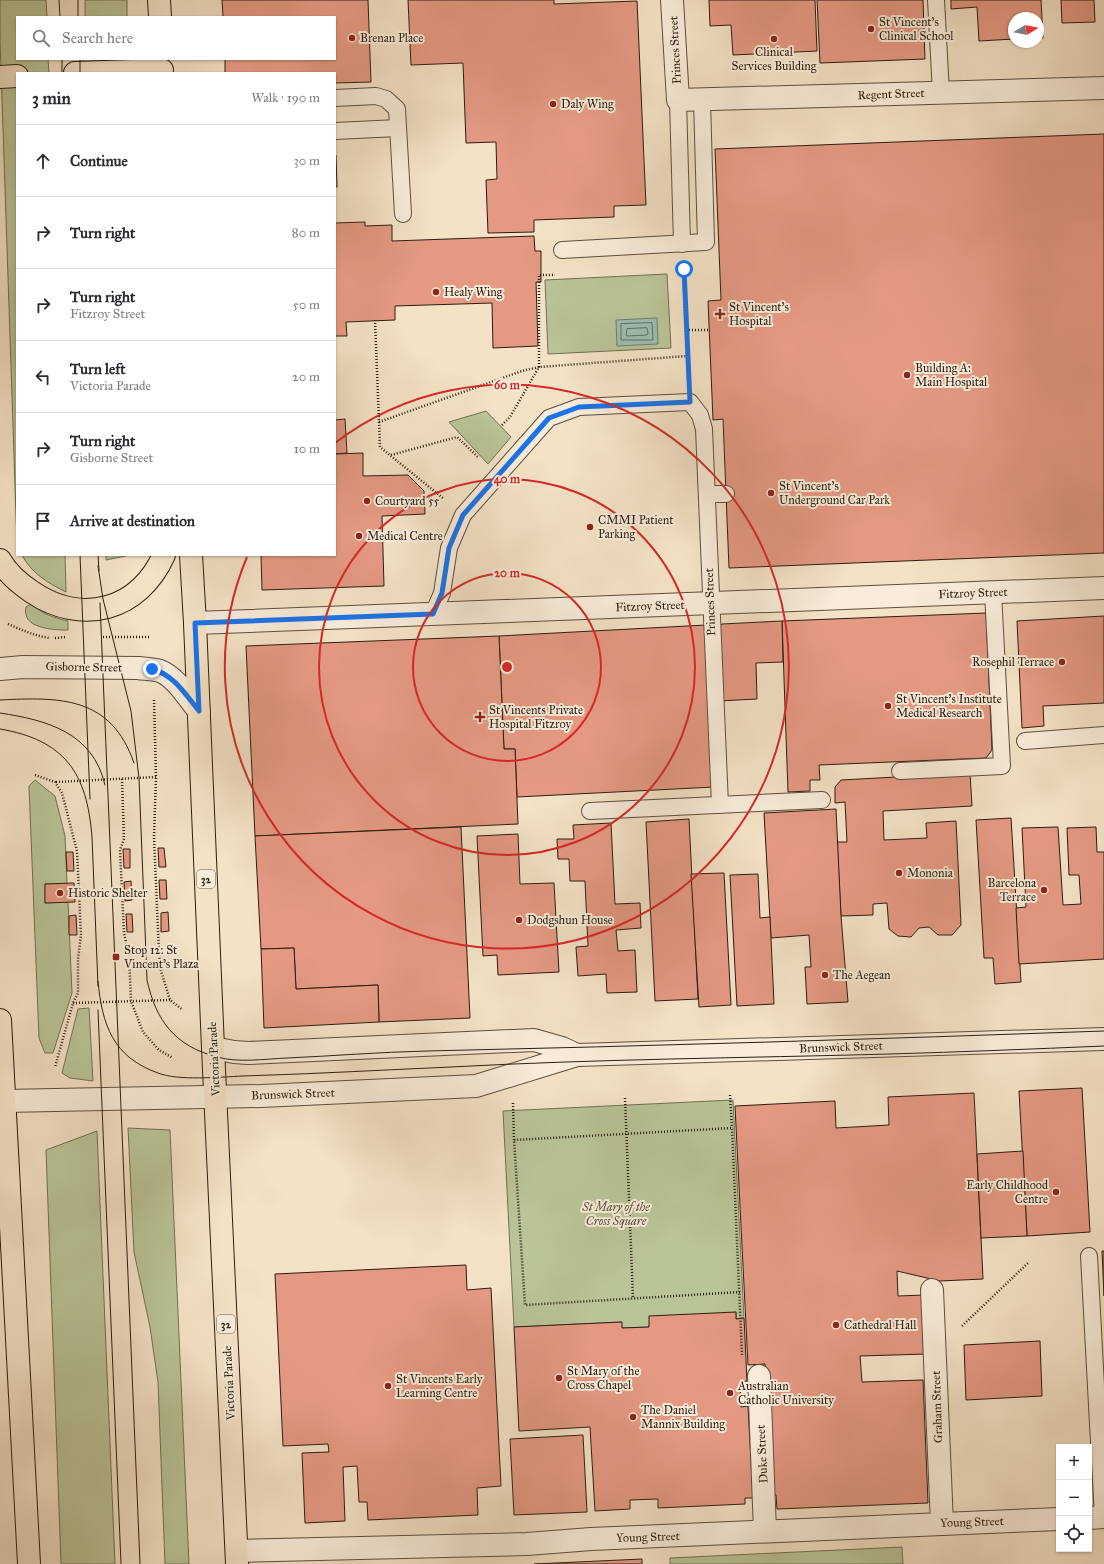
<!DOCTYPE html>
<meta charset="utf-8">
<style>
body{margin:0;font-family:"IM FELL Great Primer",serif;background:#f2f2f3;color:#2b2b33}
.controls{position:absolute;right:12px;bottom:12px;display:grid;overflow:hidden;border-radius:0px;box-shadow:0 1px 3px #0004}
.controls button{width:36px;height:36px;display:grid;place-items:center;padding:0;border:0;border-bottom:1px solid #e1e1e2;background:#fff;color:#2b2b33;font:20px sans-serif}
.compass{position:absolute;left:1008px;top:12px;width:36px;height:36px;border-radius:50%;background:#fff;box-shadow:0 1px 3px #0004;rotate:80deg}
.stop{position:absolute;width:12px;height:12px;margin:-9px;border:3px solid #1a73e8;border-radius:50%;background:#fff}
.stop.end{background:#1a73e8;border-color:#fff;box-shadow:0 1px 4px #0008}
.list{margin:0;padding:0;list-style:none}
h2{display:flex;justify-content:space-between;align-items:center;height:52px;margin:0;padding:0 16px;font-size:17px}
h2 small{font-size:13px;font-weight:400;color:#7c7c81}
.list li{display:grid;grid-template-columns:26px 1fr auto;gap:12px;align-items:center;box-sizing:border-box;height:72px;padding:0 16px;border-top:1px solid #e1e1e2}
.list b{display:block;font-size:15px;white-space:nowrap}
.list p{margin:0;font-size:13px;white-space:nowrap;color:#7c7c81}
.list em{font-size:13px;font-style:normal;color:#7c7c81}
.icon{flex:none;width:22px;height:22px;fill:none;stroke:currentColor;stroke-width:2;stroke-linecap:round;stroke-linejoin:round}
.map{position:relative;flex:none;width:1104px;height:1564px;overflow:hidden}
.search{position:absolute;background:#fff;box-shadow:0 1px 3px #0004;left:16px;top:16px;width:320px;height:44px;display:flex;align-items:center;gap:10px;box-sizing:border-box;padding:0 14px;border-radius:0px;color:#7c7c81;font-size:15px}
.panel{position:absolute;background:#fff;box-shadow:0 1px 3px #0004;left:16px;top:72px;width:320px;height:484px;border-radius:0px}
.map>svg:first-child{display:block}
.green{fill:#b9c497;stroke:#727053}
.water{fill:#9cbeb3;stroke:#6f7e71}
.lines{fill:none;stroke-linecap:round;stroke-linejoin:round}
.shore{stroke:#646e61;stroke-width:1}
.building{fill:#e59983;stroke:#2b1d0f}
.service-casing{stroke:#5d4e3d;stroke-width:18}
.minor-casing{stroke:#5d4e3d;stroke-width:24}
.tertiary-casing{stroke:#5d4e3d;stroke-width:24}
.primary-casing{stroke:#2b1d0f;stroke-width:24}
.path{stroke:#2b1d0f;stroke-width:2.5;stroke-dasharray:1 2;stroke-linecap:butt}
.service{stroke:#f8ecda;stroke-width:16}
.minor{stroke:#f8ecda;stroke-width:22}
.tertiary{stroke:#f8ecda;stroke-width:22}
.primary{stroke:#f4e2c6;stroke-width:22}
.tram{stroke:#2b1d0f;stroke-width:1}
.route{stroke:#1a73e8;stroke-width:5}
.ring{fill:none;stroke:#d62828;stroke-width:2}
.poi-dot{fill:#8f2418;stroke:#f8ecda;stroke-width:1.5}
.labels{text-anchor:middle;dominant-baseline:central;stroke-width:4;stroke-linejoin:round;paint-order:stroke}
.shield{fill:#f8ecda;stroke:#685b4c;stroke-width:1}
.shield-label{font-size:11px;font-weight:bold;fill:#2b1d0f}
.poi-label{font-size:12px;fill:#2b1d0f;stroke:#f8ecda;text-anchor:start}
.street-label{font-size:12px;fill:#2b1d0f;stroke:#f8ecda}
.park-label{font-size:12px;font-style:italic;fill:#564f38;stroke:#f8ecda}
.centre{fill:#d62828;stroke:#f8ecda;stroke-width:2}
.ring-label{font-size:12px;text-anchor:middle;font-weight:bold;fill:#d62828;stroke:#f8ecda;stroke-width:4;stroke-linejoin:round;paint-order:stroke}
</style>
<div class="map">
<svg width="1104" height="1564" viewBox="0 0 1104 1564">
<rect width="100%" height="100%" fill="#f4e2c6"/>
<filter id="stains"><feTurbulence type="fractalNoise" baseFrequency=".005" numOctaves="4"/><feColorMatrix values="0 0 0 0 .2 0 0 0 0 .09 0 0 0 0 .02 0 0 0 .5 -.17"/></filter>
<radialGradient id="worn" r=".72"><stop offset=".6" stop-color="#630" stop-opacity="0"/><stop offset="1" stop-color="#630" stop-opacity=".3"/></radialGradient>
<!-- green -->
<g class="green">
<path d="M0,0H46L47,17H17V59H48L49,73H17V544L0,40Z"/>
<rect x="85" y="0" width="42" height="17"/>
<path d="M667,274L671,348L548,354L545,280Z"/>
<path d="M486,411L511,437L488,464L449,422Z"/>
<path d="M22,555H65L66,592C48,583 31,573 22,555Z"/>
<path d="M106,555H130L106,560Z"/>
<path d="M31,604C41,613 54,618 68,621V630C54,630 21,629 26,607Z"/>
<path d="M35,780L55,796L65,836L67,884H45V903L68,902L72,993L53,1053H45L39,1038L29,786Z"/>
<path d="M89,1008L93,1081L70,1078L62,1073L78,1009Z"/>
<path d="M733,1100L744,1318L736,1319V1312L649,1327L622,1328L621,1322L514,1327L503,1111Z"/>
<path d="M128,1128L170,1130L189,1564H165L158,1382L150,1327L134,1252Z"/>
<path d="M97,1131L115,1564H61L46,1150Z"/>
<path d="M902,1547L903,1564H670V1558Z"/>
</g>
<!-- water -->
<path class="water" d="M657,318L658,344L617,346L616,320Z"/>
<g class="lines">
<!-- shore -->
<g class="shore">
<path d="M652,323L653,340H621V324Z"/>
<path d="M647,328L648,333L647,335L627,336L626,335L627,329Z"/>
</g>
</g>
<!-- building -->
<g class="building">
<path d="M222,0H368L371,82L335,83V73H225V59H335V17H223Z"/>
<path d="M408,0H554V4L637,1L646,205L614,206V217L534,220V232L488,233L486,180L497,179L496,142L466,143L463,63L411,65Z"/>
<path d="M709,0H815L817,51L733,55L731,25L710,26Z"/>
<path d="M817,0H923L925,59L820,63Z"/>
<path d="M951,0H1041L1043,38H1038V18H1014V39L979,41L977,7L951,9Z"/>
<path d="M1061,0H1094L1095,22L1062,23Z"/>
<path d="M1104,134V553L729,568L723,419L713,420L708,301L721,300L715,149Z"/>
<path d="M335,155H336L337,187H335Z"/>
<path d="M365,222V226L392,225V241L534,236L535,251H541V282H536L538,346L493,348L492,303L395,306V320L346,322L347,336H335V223Z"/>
<path d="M345,419L347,453L335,454V420Z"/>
<path d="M363,453V476L408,475L424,491L425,514L382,516L384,586L262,590L261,555H335V454Z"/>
<path d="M986,613L992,750L986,758L819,765L820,780H810V791L788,792L782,621Z"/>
<path d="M1104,616V703L1043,706L1044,726L1022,728L1017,621Z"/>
<path d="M782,621L783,662L756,663L757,699L719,701L716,630L722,624Z"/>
<path d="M706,625L714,787L517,797L515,749H504L499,636Z"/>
<path d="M499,636L504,749H515L518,824L255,836L246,646Z"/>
<path d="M970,773L972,806L883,811L884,840L927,838L926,823L956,821L961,925L952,935H938L929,927L919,928L911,937L898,936L889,929L887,903L873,904V915L841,916L837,842H847L845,802L835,803V787L841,780Z"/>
<path d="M836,809L841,916L848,1002L807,1004L805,967H811L809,935L771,938L764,813Z"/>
<path d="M1011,818L1021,982L995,984L993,958H984L976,820Z"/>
<path d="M689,819L698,999L655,1001L646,822Z"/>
<path d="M611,823L615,904L640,903L641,928L616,930L618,951L635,950L637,992L607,993L606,974L578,976L576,947L588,946L585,881H570L569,859H558L557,839H574L573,825Z"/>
<path d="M461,827L470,1018L379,1022L378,985L296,989L294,948L261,949L255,836Z"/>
<path d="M1058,827L1063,905L1081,904L1079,875H1069L1067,828L1096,827L1097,852H1104V959L1019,964L1016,908L1026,907L1022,828Z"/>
<path d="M518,834L520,884L554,883L559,972L498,975L497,955L483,956L477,836Z"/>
<path d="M158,848H164L166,867H159Z"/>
<path d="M123,849H130V868H124Z"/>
<path d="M66,852H73L74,871H67Z"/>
<path d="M724,873L731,1005L699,1007L691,874Z"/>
<path d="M758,874L760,918L770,917L774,1004L737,1006L730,875Z"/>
<path d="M159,880H166L167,899H160Z"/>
<path d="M131,881L132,900L125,901L124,882Z"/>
<path d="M74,883L75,902L45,903V884Z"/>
<path d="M168,912L169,931L161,932V913Z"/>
<path d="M126,914H132L133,932H127Z"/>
<path d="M76,915L77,935H69V916Z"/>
<path d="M294,948L296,989L378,985L379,1022L264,1028L261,949Z"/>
<path d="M1082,1088L1090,1232L1027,1236L1019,1091Z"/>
<path d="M974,1093L983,1279L940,1281L897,1271L898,1296L925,1295L927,1354L860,1356L862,1382L923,1380L928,1503L777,1509L776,1495H771L765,1364L748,1365L735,1106L835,1101L836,1128L889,1125L888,1097Z"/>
<path d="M1023,1151L1027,1236L981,1238L977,1154Z"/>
<path d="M1102,1251H1104V1296Z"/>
<path d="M466,1265L467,1290L491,1288L501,1486L477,1488L478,1515L368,1520L367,1502H359L357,1466L343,1467L345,1521L305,1523L302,1453L329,1452L328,1444L283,1446L275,1274Z"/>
<path d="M736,1312V1319L744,1318L747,1381L740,1382L741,1407L748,1406L753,1498H745V1504L658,1508V1499L630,1500V1509L595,1511L590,1427L519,1431L514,1327L622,1322V1328L649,1327V1316Z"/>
<path d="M1040,1341L1042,1396L966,1400L964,1345Z"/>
<path d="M583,1435L587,1512L514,1515L510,1439Z"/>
<path d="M642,1559V1564H534Z"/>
</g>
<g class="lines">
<defs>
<g id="service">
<path d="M936,0L941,93"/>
<path d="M335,98L376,96L386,99L397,109L403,214"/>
<path d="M678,100L682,244"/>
<path d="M335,131L398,128"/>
<path d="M562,250L706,242L702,100"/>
<path d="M707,494H726"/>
<path d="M433,614L442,593L449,548L463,515L549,418L579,407L690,402L700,415L704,429L720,805"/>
<path d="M1025,741L1104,735"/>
<path d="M900,771L1002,766L993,592"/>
<path d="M590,811L822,800"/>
<path d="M1089,1256L1103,1517"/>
</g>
<g id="minor">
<path d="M672,0L678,100L1104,88"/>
<path d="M195,623L1104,588"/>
<path d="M932,1290L942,1524"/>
<path d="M759,1376L765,1531"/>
<path d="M1089,1518L1104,1517"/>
<path d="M237,1551L527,1544L591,1539L1059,1519"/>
</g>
<g id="tertiary">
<path d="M0,669L23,667L138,668C145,669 153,669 160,671C176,677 188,698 199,711"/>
<path d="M213,1048L234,1052L248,1053L534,1040L562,1048L577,1055"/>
<path d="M4,1101L261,1096L476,1086L577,1055L1104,1039"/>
</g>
<g id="primary">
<path d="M159,0L160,17"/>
<path d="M75,73L162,70"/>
<path d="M0,77L17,76"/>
<path d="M191,555L195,623L213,1048L237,1564"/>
<path d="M0,560C7,573 20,584 32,592C83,626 139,610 164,555"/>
<path d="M0,1020L29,1564"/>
</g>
</defs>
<!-- service casing -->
<use href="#service" class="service-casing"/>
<!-- minor casing -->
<use href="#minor" class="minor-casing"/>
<!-- tertiary casing -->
<use href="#tertiary" class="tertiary-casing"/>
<!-- primary casing -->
<use href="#primary" class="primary-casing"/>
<!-- path -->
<g class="path">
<path d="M683,268L688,377"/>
<path d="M375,320L380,447L444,499"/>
<path d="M686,330H709"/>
<path d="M379,422L522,371L539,367L687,356"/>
<path d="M502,425L510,417L539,367V275H555"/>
<path d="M391,455L457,437L479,458"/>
<path d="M8,624C22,630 35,636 50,638"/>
<path d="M103,637H149"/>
<path d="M55,638L66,637"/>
<path d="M154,700L156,777L154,837L159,953L161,971L170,1000L183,1010"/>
<path d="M35,775L55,782L62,793L77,851L81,935L78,959V993L73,1003L55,1067"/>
<path d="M122,779L124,839L120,850L124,933L129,956L131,1001L143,1032L159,1050L173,1058"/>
<path d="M56,782L156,777"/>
<path d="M73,1003L170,1000"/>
<path d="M730,1095L732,1128"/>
<path d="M625,1098L633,1298"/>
<path d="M513,1103L514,1140"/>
<path d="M740,1292L525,1305L514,1140L732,1128L742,1355"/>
<path d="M962,1326L1028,1263"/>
</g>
<!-- service -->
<use href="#service" class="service"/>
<!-- minor -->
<use href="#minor" class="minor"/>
<!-- tertiary -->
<use href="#tertiary" class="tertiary"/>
<!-- primary -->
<use href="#primary" class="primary"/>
<!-- tram -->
<g class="tram">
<path d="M59,0L60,17"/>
<path d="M78,0V17"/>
<path d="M62,59V73"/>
<path d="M80,59V73"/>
<path d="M80,555L90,799"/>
<path d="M98,555L99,571"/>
<path d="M98,566L103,599L131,711L139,778L147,980C156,1021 175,1046 217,1057C239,1063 264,1059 287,1058C333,1056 380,1052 427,1051C653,1046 878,1039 1104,1031"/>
<path d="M100,603L140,1564"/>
<path d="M0,700C60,697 111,696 134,763"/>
<path d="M0,713C46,720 93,732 105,785"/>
<path d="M0,729C65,740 87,773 92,837L98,986"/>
<path d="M98,981C102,1025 113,1057 158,1073C178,1081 220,1077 243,1076C312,1074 382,1070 451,1067C598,1059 744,1058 890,1054C961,1052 1033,1049 1104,1046"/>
<path d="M98,1010L121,1564"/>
</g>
</g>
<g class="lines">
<!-- route -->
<path class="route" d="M152,669C174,675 185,694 199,711L195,623L433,614L442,593L449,548L463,515L549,418L579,407L690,402L684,269"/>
</g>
<!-- distance rings -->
<g class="ring">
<circle cx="507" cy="667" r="94"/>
<circle cx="507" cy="667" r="188"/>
<path d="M335 443A282 282 0 1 1 247 557"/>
</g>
<!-- markers -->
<g class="poi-dot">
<circle cx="871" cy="29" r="4"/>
<circle cx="352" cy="38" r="4"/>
<circle cx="774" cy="39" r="4"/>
<circle cx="553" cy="104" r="4"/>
<circle cx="436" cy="292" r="4"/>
<path d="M718 308h4v4h4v4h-4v4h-4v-4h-4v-4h4z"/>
<circle cx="907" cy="375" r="4"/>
<circle cx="771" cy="493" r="4"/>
<circle cx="367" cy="501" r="4"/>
<circle cx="590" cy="527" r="4"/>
<circle cx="359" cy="536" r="4"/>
<circle cx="1062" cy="662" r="4"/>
<circle cx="888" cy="706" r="4"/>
<path d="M478 711h4v4h4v4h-4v4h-4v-4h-4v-4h4z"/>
<circle cx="899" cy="873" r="4"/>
<circle cx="1044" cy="890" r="4"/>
<circle cx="60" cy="893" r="4"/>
<circle cx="519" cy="920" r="4"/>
<rect x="112" y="953" width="8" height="8" rx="2"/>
<circle cx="825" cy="975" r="4"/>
<circle cx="1056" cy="1192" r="4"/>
<circle cx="836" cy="1325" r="4"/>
<circle cx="559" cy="1378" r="4"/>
<circle cx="388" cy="1386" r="4"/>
<circle cx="730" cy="1393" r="4"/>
<circle cx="633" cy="1417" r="4"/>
</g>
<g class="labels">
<!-- shield labels -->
<g class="shield">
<rect x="197" y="870" width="18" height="18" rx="3"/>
<rect x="217" y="1315" width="18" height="18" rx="3"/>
</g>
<g class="shield-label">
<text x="206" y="879">32</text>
<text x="226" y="1324">32</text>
</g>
<!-- poi labels -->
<g class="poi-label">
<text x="879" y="22">St Vincent's<tspan x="879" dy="14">Clinical School</tspan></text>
<text x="360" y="38">Brenan Place</text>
<text x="774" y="52" text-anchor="middle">Clinical<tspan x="774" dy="14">Services Building</tspan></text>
<text x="561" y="104">Daly Wing</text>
<text x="444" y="292">Healy Wing</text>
<text x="729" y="307">St Vincent's<tspan x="729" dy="14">Hospital</tspan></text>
<text x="915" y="368">Building A:<tspan x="915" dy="14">Main Hospital</tspan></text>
<text x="779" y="486">St Vincent's<tspan x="779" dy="14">Underground Car Park</tspan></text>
<text x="375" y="501">Courtyard 55</text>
<text x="598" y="520">CMMI Patient<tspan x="598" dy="14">Parking</tspan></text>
<text x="367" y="536">Medical Centre</text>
<text x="1054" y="662" text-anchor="end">Rosephil Terrace</text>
<text x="896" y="699">St Vincent's Institute<tspan x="896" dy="14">Medical Research</tspan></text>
<text x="489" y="710">St Vincents Private<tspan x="489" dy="14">Hospital Fitzroy</tspan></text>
<text x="907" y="873">Mononia</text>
<text x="1036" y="883" text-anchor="end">Barcelona<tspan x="1036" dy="14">Terrace</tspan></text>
<text x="68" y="893">Historic Shelter</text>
<text x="527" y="920">Dodgshun House</text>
<text x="124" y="950">Stop 12: St<tspan x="124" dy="14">Vincent's Plaza</tspan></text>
<text x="833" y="975">The Aegean</text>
<text x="1048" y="1185" text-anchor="end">Early Childhood<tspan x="1048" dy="14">Centre</tspan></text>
<text x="844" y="1325">Cathedral Hall</text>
<text x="567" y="1371">St Mary of the<tspan x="567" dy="14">Cross Chapel</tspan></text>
<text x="396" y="1379">St Vincents Early<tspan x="396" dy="14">Learning Centre</tspan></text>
<text x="738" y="1386">Australian<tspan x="738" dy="14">Catholic University</tspan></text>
<text x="641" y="1410">The Daniel<tspan x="641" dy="14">Mannix Building</tspan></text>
</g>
<!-- street labels -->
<g class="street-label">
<text transform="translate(675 50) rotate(-93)">Princes Street</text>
<text transform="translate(891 94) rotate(-2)">Regent Street</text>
<text transform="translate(973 593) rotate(-2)">Fitzroy Street</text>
<text transform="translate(710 602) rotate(-92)">Princes Street</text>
<text transform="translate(650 606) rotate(-2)">Fitzroy Street</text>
<text transform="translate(84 667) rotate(1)">Gisborne Street</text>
<text transform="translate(841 1047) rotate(-2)">Brunswick Street</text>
<text transform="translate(214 1059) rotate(-93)">Victoria Parade</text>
<text transform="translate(293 1094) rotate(-2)">Brunswick Street</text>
<text transform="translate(229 1383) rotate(-93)">Victoria Parade</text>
<text transform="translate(937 1407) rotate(-92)">Graham Street</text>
<text transform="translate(762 1454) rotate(-93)">Duke Street</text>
<text transform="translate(972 1522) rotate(-2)">Young Street</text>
<text transform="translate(648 1537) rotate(-2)">Young Street</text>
</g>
<!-- park labels -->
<g class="park-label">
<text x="616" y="1207">St Mary of the<tspan x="616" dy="14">Cross Square</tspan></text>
</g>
</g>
<circle cx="507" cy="667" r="6" class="centre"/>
<g class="ring-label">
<text x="507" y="389">60 m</text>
<text x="507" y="483">40 m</text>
<text x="507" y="577">20 m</text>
</g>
<rect width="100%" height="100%" filter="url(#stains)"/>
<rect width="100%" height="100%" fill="url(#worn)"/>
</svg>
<div class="controls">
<button>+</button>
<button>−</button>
<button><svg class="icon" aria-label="locate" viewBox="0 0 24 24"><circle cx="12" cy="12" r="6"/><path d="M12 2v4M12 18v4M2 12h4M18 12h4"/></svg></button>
</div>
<svg class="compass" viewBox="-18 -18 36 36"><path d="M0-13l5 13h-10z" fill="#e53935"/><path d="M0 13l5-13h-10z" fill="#7c7c81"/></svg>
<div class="stop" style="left:684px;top:269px"></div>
<div class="stop end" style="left:152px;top:669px"></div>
<div class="search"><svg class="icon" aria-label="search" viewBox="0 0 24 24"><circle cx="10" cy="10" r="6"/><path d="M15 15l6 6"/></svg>Search here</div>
<section class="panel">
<h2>3 min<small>Walk · 190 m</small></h2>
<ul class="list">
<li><svg class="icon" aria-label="ahead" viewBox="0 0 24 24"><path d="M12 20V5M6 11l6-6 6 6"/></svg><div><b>Continue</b></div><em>30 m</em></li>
<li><svg class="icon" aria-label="right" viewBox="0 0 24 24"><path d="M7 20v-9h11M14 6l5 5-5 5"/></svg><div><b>Turn right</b></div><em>80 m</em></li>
<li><svg class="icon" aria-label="right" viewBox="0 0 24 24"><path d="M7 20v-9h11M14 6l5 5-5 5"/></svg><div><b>Turn right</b><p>Fitzroy Street</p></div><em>50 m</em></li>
<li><svg class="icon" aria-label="left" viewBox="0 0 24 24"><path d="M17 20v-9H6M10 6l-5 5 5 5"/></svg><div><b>Turn left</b><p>Victoria Parade</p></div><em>20 m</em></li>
<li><svg class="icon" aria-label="right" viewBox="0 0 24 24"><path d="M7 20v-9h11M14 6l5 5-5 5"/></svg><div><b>Turn right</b><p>Gisborne Street</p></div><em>10 m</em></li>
<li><svg class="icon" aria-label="arrive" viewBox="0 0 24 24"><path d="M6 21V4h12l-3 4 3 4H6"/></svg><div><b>Arrive at destination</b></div></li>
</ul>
</section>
</div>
